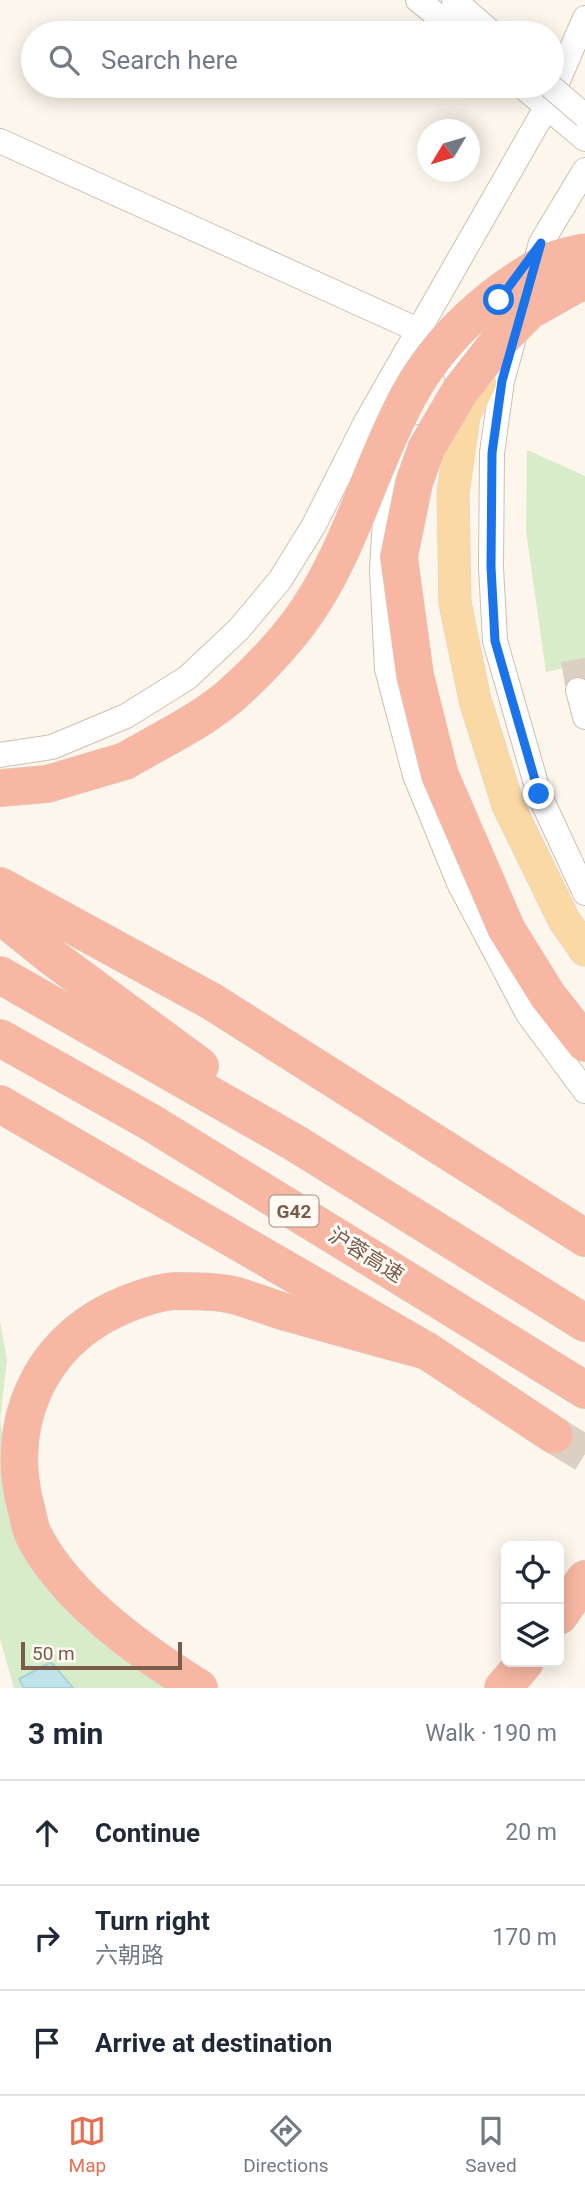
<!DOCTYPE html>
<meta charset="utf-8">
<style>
body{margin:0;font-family:Roboto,"Noto Sans SC",sans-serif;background:#f2f2f3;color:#1f2937}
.controls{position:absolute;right:21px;bottom:21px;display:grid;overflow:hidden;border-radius:10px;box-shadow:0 4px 18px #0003}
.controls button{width:63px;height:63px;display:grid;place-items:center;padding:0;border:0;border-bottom:2px solid #e0e1e3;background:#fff;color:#1f2937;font:35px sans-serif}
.compass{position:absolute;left:417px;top:119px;width:63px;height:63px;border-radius:50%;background:#fff;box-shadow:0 4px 18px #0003;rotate:232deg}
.scale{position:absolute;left:21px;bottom:18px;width:161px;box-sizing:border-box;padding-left:7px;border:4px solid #7a5c4d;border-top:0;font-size:19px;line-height:24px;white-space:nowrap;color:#7a5c4d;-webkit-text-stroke:5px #fffaf3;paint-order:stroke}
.stop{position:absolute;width:21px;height:21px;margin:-16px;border:5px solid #1a73e8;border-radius:50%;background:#fff}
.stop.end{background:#1a73e8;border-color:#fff;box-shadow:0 2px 7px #0008}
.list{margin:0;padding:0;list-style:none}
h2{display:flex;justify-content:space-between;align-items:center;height:91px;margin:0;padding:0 28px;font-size:30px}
h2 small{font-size:23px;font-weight:400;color:#747a83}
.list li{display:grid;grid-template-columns:46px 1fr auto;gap:21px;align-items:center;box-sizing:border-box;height:105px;padding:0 28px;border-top:2px solid #e0e1e3}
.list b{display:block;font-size:26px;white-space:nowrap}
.list p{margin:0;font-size:23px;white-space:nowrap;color:#747a83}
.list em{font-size:23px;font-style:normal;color:#747a83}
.icon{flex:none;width:38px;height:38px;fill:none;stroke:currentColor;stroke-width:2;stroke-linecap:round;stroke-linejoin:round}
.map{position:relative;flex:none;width:585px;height:1688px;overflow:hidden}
.search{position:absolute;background:#fff;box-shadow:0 4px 18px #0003;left:21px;right:21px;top:21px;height:77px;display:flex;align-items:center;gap:18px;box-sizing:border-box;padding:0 24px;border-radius:38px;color:#747a83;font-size:26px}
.sheet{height:406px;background:#fff}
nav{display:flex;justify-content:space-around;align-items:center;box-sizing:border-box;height:98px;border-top:2px solid #e0e1e3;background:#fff;font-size:19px;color:#747a83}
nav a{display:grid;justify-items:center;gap:4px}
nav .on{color:#e76f51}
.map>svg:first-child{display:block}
.green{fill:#d8ecc9}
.water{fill:#bfe3e8;stroke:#a5d3da;stroke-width:2}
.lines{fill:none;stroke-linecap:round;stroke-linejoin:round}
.minor-tunnel{stroke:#dcd0c4;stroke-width:24;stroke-dasharray:24 12;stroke-linecap:butt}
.highway-tunnel{stroke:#dcd0c4;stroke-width:37;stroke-dasharray:37 18;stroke-linecap:butt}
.minor-casing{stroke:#d1beb0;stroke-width:26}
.major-casing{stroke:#dad1cd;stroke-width:33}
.highway-casing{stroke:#dad1cd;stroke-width:38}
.minor{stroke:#fff;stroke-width:24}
.major{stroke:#fbd9a5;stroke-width:32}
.highway{stroke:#f7b7a3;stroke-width:37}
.minor-bridge-casing{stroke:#d1beb0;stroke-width:26;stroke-linecap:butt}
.highway-bridge-casing{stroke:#dad1cd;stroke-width:38;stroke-linecap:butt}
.minor-bridge{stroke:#fff;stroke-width:24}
.highway-bridge{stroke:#f7b7a3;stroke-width:37}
.route{stroke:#1a73e8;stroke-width:9}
.labels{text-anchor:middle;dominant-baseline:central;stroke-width:6;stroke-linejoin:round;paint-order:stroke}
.shield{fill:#fffaf3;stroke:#a28b7f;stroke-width:2}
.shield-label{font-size:19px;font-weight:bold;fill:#7a5c4d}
.street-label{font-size:21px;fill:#7a5c4d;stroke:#fffaf3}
</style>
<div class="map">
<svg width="585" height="1688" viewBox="0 0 585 1688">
<rect width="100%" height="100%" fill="#fdf6ec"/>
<!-- green -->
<g class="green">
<path d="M527,450L585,476V666L584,663L546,672L526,531Z"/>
<path d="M0,1321L7,1360L0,1420L16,1510L172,1688H14L0,1639Z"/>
</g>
<!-- water -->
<path class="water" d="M51,1662L73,1688H24L19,1679Z"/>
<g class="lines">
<!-- minor-tunnel -->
<path class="minor-tunnel" d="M573,660L578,690"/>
<!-- highway-tunnel -->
<path class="highway-tunnel" d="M554,1435L585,1454"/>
<defs>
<g id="minor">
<path d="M418,0L459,33"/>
<path d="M454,0L492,33"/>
<path d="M522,86L585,139"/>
<path d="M0,141L418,330"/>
<path d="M531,278L541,243L585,170"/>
<path d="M516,330L502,381L492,453L491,567L495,641L539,794L585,893"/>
<path d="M456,373L495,308"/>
<path d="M418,437L398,469L386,501L382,570L387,669L415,775L459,883L528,1014L585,1091"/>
<path d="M578,690L585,717"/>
<path d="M0,755L52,747L126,716L187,678L239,629L280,580L314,525L366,422L547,106L585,18"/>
</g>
<path id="major" d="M480,383L464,415L453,494L455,603L475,700L508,805L564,920L585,950"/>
<g id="highway">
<path d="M0,788L47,784L125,761"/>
<path d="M0,886L211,1001L585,1238"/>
<path d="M0,915L52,957L200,1066"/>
<path d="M507,930L548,996L585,1043"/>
<path d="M0,975L295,1143L585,1323"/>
<path d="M0,1038L150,1122L585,1390"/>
<path d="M0,1104L427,1351L554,1435"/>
<path d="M559,1616L585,1579"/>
<path d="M199,1688C141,1652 64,1597 33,1534C29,1525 28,1513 25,1504C5,1423 39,1345 115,1309C133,1301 155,1292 176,1291C192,1291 213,1291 228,1294C249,1298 269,1308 289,1313C335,1326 381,1339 427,1351"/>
<path d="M503,1688L525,1662"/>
</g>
</defs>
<!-- minor casing -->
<use href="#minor" class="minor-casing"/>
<!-- major casing -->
<use href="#major" class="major-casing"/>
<!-- highway casing -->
<use href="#highway" class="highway-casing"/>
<!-- minor -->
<use href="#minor" class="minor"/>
<!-- major -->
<use href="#major" class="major"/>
<!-- highway -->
<use href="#highway" class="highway"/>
<defs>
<path id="minor-bridge" d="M550,86L585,116"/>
<g id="highway-bridge">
<path d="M125,761C159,741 198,723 229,697C253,676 278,650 298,624C350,555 368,470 409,395C439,340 489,294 544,264C556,258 572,255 585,252"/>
<path d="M507,930L440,775L415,675L399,557L414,483L426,449L460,391L499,341L529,311L575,285L585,282"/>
</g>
</defs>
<!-- minor-bridge casing -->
<use href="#minor-bridge" class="minor-bridge-casing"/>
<!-- highway-bridge casing -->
<use href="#highway-bridge" class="highway-bridge-casing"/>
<!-- minor-bridge -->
<use href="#minor-bridge" class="minor-bridge"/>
<!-- highway-bridge -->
<use href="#highway-bridge" class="highway-bridge"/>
</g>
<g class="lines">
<!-- route -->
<path class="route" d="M499,300L541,243L502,381L492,453L491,567L495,641L539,794"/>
</g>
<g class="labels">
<!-- shield labels -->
<rect class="shield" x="269.5" y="1195.5" width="49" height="31" rx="5"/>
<g class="shield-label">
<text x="294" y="1211">G42</text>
</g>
<!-- street labels -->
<g class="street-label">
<text transform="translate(366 1255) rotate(32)">沪蓉高速</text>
</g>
</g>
</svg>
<div class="controls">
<button><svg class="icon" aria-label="locate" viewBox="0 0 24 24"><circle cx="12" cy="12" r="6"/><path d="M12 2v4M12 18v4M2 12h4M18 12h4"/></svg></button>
<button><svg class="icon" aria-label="layers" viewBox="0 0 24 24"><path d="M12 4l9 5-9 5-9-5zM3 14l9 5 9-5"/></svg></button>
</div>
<svg class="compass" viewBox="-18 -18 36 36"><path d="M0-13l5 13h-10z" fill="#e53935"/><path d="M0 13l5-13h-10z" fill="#747a83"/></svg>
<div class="scale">50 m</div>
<div class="stop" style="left:499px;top:300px"></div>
<div class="stop end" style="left:539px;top:794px"></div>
<div class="search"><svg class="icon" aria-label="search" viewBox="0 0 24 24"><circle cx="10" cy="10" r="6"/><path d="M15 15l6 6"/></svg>Search here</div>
</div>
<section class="sheet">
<h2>3 min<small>Walk · 190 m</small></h2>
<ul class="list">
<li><svg class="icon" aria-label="ahead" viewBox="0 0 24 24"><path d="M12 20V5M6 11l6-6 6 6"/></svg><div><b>Continue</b></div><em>20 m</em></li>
<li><svg class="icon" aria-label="right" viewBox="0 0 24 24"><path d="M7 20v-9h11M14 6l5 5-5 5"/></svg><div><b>Turn right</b><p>六朝路</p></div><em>170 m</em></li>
<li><svg class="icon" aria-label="arrive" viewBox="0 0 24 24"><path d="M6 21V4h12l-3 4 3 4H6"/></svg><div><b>Arrive at destination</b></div></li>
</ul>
</section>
<nav>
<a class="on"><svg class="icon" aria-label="map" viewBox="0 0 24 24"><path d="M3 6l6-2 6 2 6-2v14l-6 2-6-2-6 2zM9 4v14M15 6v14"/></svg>Map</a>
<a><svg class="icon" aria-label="directions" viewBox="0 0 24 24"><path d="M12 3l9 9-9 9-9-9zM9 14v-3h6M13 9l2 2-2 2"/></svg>Directions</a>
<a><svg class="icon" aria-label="saved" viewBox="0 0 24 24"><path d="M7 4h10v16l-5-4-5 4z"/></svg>Saved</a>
</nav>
